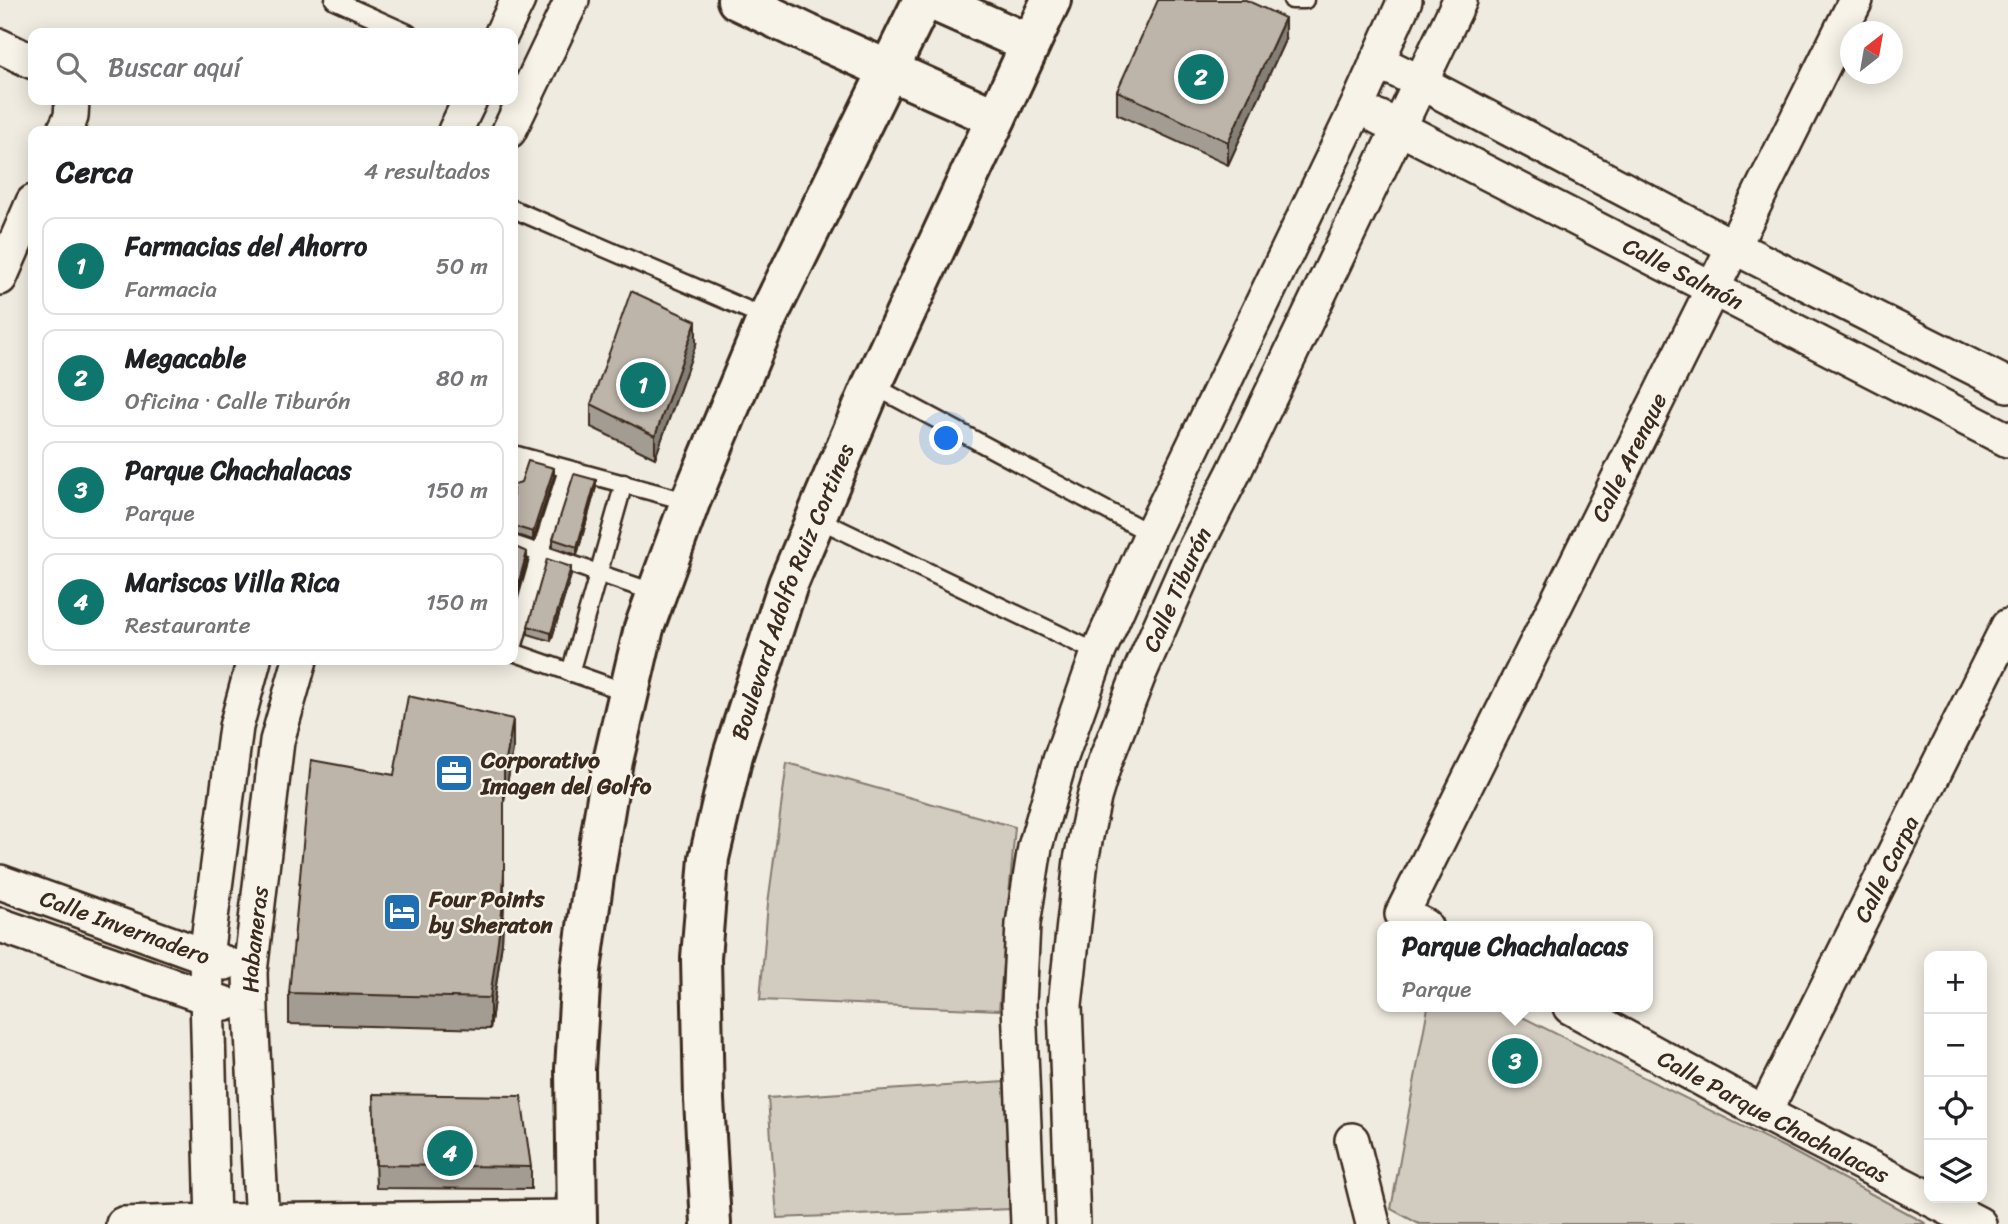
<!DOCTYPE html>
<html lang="es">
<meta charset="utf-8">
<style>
body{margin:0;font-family:Sriracha,sans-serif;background:#f6f6f6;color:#202124}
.controls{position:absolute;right:21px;bottom:21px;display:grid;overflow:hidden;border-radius:14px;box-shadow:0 4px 18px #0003}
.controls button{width:63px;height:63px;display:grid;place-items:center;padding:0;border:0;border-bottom:2px solid #e0e0e0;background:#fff;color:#202124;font:35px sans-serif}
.compass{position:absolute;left:1840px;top:21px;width:63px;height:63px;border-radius:50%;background:#fff;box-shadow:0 4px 18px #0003;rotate:31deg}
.you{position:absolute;left:947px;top:439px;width:24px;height:24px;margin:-18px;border:5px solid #fff;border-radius:50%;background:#1a73e8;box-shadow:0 0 0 10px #1a73e833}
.badge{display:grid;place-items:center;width:46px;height:46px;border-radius:50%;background:#0f766e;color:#fff;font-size:23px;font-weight:700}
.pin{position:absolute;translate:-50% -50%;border:4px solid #fff;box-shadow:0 2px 7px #0006}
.popup{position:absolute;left:1377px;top:921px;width:276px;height:91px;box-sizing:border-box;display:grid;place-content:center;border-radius:14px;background:#fff;filter:drop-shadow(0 2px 5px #0005);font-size:23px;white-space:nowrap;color:#757577}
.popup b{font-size:26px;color:#202124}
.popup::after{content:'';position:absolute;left:50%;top:100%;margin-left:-14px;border:14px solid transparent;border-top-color:#fff}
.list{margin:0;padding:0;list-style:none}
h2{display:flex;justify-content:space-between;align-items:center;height:91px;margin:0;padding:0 28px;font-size:30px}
h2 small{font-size:23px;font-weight:400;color:#757577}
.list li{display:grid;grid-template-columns:46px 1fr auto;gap:21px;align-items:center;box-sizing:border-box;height:98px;margin:0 14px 14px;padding:0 14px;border:2px solid #e0e0e0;border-radius:14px}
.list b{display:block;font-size:26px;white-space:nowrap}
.list p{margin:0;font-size:23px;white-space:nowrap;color:#757577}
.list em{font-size:23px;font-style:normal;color:#757577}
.icon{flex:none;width:38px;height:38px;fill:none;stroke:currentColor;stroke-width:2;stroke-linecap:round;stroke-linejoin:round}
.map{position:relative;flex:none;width:2008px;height:1224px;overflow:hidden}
.search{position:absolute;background:#fff;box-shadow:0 4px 18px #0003;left:28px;top:28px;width:490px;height:77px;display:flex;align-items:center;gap:18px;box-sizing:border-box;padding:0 24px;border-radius:14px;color:#757577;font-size:26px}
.panel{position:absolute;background:#fff;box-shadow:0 4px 18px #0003;left:28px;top:126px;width:490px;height:539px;border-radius:14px}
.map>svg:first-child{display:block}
.green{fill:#d1cbc0;stroke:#867a6f;stroke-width:2}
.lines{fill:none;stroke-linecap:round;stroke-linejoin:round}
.service-casing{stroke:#3b2a1e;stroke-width:21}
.minor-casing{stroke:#3b2a1e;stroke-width:38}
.tertiary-casing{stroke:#3b2a1e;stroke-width:44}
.primary-casing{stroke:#3b2a1e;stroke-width:44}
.service{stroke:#f7f3e8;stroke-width:16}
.minor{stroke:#f7f3e8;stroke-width:33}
.tertiary{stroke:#f7f3e8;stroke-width:38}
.primary{stroke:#f7f3e8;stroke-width:38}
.wall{fill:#a39c92;stroke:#3b2a1e;stroke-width:2}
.shaded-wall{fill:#847f77;stroke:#3b2a1e;stroke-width:2}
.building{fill:#bdb5aa;stroke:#3b2a1e;stroke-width:2}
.labels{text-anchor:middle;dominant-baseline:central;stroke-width:5;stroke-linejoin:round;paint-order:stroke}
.street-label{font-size:23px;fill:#3b2a1e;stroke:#f7f3e8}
.poi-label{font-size:23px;font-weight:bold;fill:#3b2a1e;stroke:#f7f3e8;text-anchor:start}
</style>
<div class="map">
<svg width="2008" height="1224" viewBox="0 0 2008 1224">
<rect width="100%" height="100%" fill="#efebe0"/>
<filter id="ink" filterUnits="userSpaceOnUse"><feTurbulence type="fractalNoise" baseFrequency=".0143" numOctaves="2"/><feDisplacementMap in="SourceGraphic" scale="14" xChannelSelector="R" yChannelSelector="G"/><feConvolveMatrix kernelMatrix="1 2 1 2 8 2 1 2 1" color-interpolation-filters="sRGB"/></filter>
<g filter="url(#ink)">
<!-- green -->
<g class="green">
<path d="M787,763L1015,827L999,1010L760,1000L768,903Z"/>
<path d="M1428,1007H1502L1788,1149L1927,1224H1419L1391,1209Z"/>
<path d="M1004,1082L1012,1209L777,1218L768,1098Z"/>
</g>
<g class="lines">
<defs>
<g id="service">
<path d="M334,0L408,33"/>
<path d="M1292,0H1305"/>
<path d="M513,209L767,318"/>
<path d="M872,385L1151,534"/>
<path d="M513,454L690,502"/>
<path d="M513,483L521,457"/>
<path d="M816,518L1098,653"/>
<path d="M513,544L656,593"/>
<path d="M513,648L540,554L567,470"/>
<path d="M513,652L629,693"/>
<path d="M570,673L624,483"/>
</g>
<g id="minor">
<path d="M502,33L518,0"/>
<path d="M0,46L33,62"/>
<path d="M1377,61L1420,82L1732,246L2008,385"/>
<path id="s1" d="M1378,117L2008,440"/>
<path d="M64,131L71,117L72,100"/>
<path d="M455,131L470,100"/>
<path d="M509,131L572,0"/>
<path d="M0,278L33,202"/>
<path id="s2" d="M0,882L225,963"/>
<path d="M0,925L226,1004"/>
<path id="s3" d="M1425,926L1402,914L1856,0"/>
<path id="s4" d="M1570,1007L1764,1113L1979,1224"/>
<path id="s5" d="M1764,1113L2008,626"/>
<path d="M1352,1140L1373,1224"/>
<path d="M123,1224L213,1221L577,1217"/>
<path d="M213,1224L206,956L236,727L254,660"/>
<path id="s6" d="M262,1224L251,1013L250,972L277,741L300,660"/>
<path d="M1028,1224L1019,1004L1023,924L1035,847L1060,760L1098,653L1151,534L1357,107L1405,0"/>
<path id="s7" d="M1073,1224L1065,1005L1081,860L1094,798L1105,762L1140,672L1192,554L1234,472L1460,0"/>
</g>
<g id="tertiary">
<path d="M737,0L808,34L996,118"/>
<path d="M931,0L1030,44"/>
</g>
<g id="primary">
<path d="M577,1224L575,1069L581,970L595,870L613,761L644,628L690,502L767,318L923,0"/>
<path id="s8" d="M711,1224L704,1100L701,958L709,858L733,755L788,584L872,385L1051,0"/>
</g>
</defs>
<!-- service casing -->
<use href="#service" class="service-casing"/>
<!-- minor casing -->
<use href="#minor" class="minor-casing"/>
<!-- tertiary casing -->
<use href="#tertiary" class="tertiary-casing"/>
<!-- primary casing -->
<use href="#primary" class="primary-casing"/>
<!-- service -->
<use href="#service" class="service"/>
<!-- minor -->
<use href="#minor" class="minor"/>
<!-- tertiary -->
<use href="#tertiary" class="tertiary"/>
<!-- primary -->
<use href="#primary" class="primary"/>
</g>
<!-- wall -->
<g class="wall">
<path d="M1285,40L1228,165L1117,114V91Z"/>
<path d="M696,344L655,458L591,427V404Z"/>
<path d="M554,476L533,540L513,534V485Z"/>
<path d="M596,487L577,555L553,547V539Z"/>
<path d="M571,575L551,641L528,634V626Z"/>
<path d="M513,749L504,801V902L502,942L490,1029L289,1024V993L394,775Z"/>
<path d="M373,1094L531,1167V1189L376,1188Z"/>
</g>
<!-- shaded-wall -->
<g class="shaded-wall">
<path d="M1285,18V40L1228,165V142Z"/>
<path d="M696,321V344L655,458V436Z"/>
<path d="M554,468V476L533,540V532Z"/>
<path d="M596,480V487L577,555V547Z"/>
<path d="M527,552V560L513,611V603Z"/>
<path d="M571,567V575L551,641V633Z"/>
<path d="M513,719V749L504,802V772Z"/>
<path d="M504,872V902L502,942L490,1029V998Z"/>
</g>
<!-- building -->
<g class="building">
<path d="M1158,0H1246L1285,18L1228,142L1117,91Z"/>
<path d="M631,291L696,321L655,436L591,404Z"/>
<path d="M528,461L554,468L533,532L513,526V485L521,482Z"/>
<path d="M574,474L596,480L577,547L553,539Z"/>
<path d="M513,546L527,552L513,603Z"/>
<path d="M547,559L571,567L551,633L528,626Z"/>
<path d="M408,696L513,719L504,772V872L502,912L490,998L289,993L311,760L394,775Z"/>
<path d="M373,1094L521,1096L531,1167L376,1165Z"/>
</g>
</g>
<!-- icons -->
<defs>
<symbol id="office-square" viewBox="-11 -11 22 22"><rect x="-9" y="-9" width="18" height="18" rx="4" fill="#1f6fb2" stroke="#f7f3e8"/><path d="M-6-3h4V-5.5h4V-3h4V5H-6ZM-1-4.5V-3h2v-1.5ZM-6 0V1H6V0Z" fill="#fff"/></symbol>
<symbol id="hotel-square" viewBox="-11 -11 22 22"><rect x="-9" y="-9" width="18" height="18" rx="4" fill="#1f6fb2" stroke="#f7f3e8"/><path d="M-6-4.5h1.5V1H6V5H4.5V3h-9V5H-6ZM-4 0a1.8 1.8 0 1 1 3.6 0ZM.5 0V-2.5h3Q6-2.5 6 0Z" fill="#fff"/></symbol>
</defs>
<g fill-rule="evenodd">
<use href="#office-square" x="432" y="751" width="44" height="44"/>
<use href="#hotel-square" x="380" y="890" width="44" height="44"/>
</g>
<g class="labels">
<!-- street labels -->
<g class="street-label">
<text stroke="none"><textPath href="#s1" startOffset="343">Calle Salmón</textPath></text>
<text stroke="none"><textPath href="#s3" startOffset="536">Calle Arenque</textPath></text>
<text stroke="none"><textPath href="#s7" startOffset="653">Calle Tiburón</textPath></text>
<text stroke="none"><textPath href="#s8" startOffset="646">Boulevard Adolfo Ruiz Cortines</textPath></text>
<text stroke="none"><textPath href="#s5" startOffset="273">Calle Carpa</textPath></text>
<text stroke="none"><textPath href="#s2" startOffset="133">Calle Invernadero</textPath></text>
<text stroke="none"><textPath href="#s6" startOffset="285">Habaneras</textPath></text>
<text stroke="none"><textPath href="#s4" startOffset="231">Calle Parque Chachalacas</textPath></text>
</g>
<!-- poi labels -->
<g class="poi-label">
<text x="481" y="760">Corporativo<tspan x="481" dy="26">Imagen del Golfo</tspan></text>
<text x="429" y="899">Four Points<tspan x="429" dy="26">by Sheraton</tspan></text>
</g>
</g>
</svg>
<div class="controls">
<button>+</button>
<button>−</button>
<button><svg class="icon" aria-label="locate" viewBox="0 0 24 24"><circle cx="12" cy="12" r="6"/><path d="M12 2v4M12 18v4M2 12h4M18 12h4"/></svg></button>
<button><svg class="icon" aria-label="layers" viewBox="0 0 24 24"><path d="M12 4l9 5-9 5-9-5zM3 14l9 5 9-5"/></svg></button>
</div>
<svg class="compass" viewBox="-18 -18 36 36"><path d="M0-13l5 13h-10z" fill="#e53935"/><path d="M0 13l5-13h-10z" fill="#757577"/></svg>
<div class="you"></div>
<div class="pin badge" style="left:643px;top:385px">1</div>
<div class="pin badge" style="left:1201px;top:77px">2</div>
<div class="pin badge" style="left:1515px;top:1061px">3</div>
<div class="popup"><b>Parque Chachalacas</b>Parque</div>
<div class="pin badge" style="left:450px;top:1153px">4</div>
<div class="search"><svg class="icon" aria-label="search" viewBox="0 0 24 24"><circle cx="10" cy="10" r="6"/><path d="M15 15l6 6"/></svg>Buscar aquí</div>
<section class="panel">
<h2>Cerca<small>4 resultados</small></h2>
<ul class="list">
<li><span class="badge">1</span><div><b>Farmacias del Ahorro</b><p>Farmacia</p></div><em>50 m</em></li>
<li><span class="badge">2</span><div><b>Megacable</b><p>Oficina · Calle Tiburón</p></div><em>80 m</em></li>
<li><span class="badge">3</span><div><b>Parque Chachalacas</b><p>Parque</p></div><em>150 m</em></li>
<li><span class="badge">4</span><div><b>Mariscos Villa Rica</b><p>Restaurante</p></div><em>150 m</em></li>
</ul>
</section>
</div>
